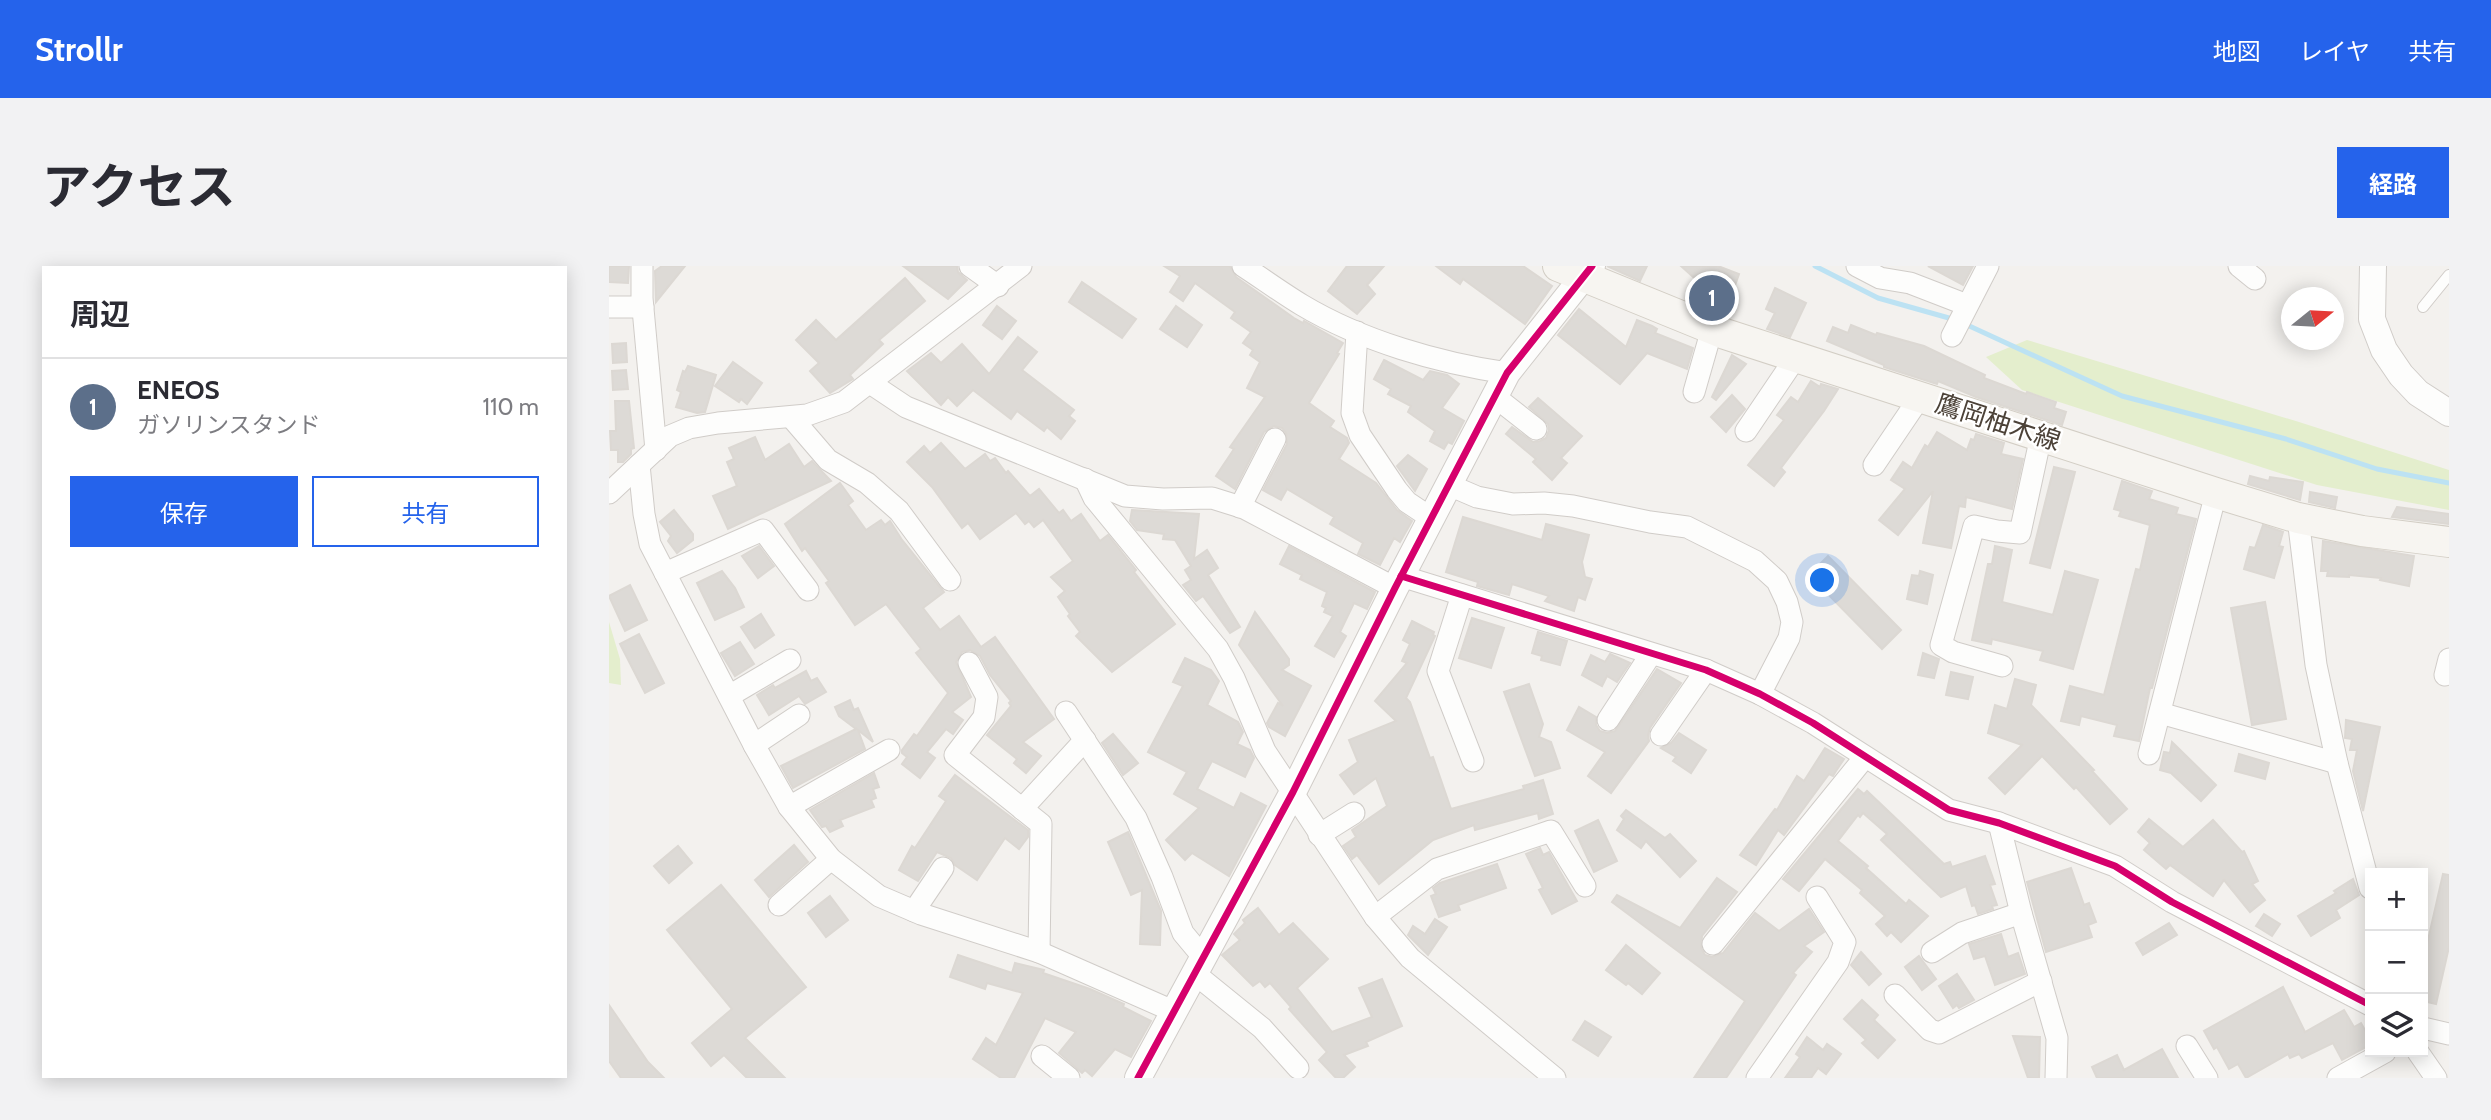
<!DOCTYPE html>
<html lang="ja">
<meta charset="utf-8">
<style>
body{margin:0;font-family:Cabin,"Noto Sans JP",sans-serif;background:#f2f2f3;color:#2b2b33}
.controls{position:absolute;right:21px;bottom:21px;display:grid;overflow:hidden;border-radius:0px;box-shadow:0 4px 18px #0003}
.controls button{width:63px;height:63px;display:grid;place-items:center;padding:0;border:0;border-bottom:2px solid #e1e1e2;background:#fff;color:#2b2b33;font:35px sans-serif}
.compass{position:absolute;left:1672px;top:21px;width:63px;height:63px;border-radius:50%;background:#fff;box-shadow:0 4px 18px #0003;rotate:72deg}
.you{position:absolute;left:1214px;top:315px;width:24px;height:24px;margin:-18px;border:5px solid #fff;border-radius:50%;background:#1a73e8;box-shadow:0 0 0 10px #1a73e833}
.badge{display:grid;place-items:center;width:46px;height:46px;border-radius:50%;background:#2563eb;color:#fff;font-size:23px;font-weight:700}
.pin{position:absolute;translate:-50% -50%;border:4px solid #fff;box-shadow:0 2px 7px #0006}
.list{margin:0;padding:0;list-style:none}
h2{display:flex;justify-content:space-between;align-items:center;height:91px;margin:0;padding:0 28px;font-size:30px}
h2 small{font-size:23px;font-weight:400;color:#7c7c81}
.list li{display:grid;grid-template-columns:46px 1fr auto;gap:21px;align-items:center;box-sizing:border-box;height:98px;padding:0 28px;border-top:2px solid #e1e1e2}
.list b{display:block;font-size:26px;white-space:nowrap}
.list p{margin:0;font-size:23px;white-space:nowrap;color:#7c7c81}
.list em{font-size:23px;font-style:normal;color:#7c7c81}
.actions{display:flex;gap:14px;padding:21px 28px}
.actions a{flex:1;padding:16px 0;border:2px solid #2563eb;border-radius:0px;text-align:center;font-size:24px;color:#2563eb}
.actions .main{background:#2563eb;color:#fff}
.icon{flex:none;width:38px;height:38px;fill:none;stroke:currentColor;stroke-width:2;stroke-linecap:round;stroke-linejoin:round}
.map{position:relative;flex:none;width:1840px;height:812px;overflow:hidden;border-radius:0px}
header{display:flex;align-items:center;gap:42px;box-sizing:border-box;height:98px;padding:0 35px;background:#2563eb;color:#fff}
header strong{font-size:33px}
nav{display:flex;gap:38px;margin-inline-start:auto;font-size:24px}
.intro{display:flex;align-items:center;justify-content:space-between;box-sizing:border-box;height:168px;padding:0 42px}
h1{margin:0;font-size:49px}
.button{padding:18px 32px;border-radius:0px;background:#2563eb;color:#fff;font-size:24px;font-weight:700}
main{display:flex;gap:42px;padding:0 42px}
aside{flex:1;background:#fff;border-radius:0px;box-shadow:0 4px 18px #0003}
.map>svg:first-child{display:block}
.green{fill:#e4eecd}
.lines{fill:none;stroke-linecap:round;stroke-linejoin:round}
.stream{stroke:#bce2f3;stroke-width:5}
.building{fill:#dddad6;stroke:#dcd8d3;stroke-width:2}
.service-casing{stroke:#d0ccc8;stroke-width:12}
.minor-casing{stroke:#d0ccc8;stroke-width:23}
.tertiary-casing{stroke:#d0ccc8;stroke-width:28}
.secondary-casing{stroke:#d3cec5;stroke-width:32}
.service{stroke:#fdfdfc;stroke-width:10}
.minor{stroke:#fdfdfc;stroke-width:21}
.tertiary{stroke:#fdfdfc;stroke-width:26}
.secondary{stroke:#f7f5f1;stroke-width:30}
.cycleway-casing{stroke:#fff;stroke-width:11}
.cycleway{stroke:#d6006c;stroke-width:7}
.labels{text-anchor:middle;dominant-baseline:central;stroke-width:5;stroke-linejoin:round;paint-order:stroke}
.street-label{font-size:26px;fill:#4c4238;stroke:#fff}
</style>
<header>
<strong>Strollr</strong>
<nav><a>地図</a><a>レイヤ</a><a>共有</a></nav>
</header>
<div class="intro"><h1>アクセス</h1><a class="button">経路</a></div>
<main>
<aside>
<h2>周辺<small></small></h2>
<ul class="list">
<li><span class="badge" style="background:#5c6f8a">1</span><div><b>ENEOS</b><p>ガソリンスタンド</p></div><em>110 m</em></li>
</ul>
<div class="actions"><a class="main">保存</a><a>共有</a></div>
</aside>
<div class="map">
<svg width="1840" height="812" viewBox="0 0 1840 812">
<rect width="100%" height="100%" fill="#f3f1ee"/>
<!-- green -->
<g class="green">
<path d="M1418,74L1690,156L1840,204V244L1708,219L1413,124L1377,91Z"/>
<path d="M0,356L11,393L12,419L0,417Z"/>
</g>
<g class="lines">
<!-- stream -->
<g class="stream">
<path d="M1206,0L1269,32L1347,54"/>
<path d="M1356,58L1513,130L1677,173L1768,203L1840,217"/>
</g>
</g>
<!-- building -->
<g class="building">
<path d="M0,0H20L19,17L0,16Z"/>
<path d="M53,0H76L47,36L46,5Z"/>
<path d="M294,0H348L349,6L358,14L339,33Z"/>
<path d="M555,0H621L627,11L685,52L694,57L695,55L734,77L728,87L730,88L700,137L725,155L721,161L738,172L740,177L730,193L767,217L788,244L803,255L791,276L785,272L771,299L749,288L754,277L721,258L725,251L678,223L672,234L654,224L678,178L677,167L673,162L665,160L655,166L626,223L607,210L625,183L621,181L656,131L638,122L651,96L641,89L644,84L634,77L642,66L622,52L626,46L586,17L574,35L561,26L571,10Z"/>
<path d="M738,0H775L758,19L766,28L748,48L719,25Z"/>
<path d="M827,0H914L943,20L916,58L854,13L851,18Z"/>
<path d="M998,0H1038L1031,15Z"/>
<path d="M1072,0H1109L1130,8L1124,25L1121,24L1112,48L1086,37L1093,19Z"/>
<path d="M1319,0H1364L1354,19Z"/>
<path d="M296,12L316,35L270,74L274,78L241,109L244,113L221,127L201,105L210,97L187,74L207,54L227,74Z"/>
<path d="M473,16L527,53L513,72L460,36Z"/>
<path d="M1166,22L1197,37L1181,71L1158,63L1166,47L1157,43Z"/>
<path d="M388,40L407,55L393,73L374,59Z"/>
<path d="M567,40L593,59L578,81L551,63Z"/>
<path d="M970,43L1017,81L1028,54L1043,60L1048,63L1046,67L1084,82L1078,103L1038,87L1011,118L949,69Z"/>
<path d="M1242,59L1267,69L1268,67L1315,80L1376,109L1375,112L1417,128L1418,126L1447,136L1445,142L1457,146L1453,159L1367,131L1329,115L1328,118L1275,101V99L1218,75L1224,61L1239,67Z"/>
<path d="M409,71L428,86L413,104L465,144L460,150L466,155L452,173L438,161L435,165L408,145L402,153L364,124L348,140L339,131L332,139L298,105L322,87L332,97L353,78L380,108Z"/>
<path d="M17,77L18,96L4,97L3,78Z"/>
<path d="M1123,89L1137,98L1107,134L1103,131Z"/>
<path d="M775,94L814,114L821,105L838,109L850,118L833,142L855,155L843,178L839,176L835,183L821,175L826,165L799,146L802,140L779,128L782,123L765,113Z"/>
<path d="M124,96L153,117L138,138L132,133L130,136L106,120Z"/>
<path d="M79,100L107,109L96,146L88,147L67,141L72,126L68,124L74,105L76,106Z"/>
<path d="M17,104L19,123L4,124L3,105Z"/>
<path d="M1202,115L1211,121L1212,118L1229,123L1215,145L1172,202L1176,206L1165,220L1139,199L1175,154L1168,149L1182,131L1189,136Z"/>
<path d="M1123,129L1136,143L1117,166L1102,151Z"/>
<path d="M929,132L973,170L952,192L958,197L943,214L924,196L927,193L897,168L903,161L924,176L931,175L937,172L940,164L939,158L920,141Z"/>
<path d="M6,135H20L25,182L22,183V188L14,196H9V184H2L1,165H7Z"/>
<path d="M1328,166L1358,184L1362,173L1365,174L1367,168L1395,177L1392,188L1414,193L1403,243L1357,231L1356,241L1350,240L1342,282L1314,277L1324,225L1289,269L1270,254L1296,223L1282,214L1294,196L1303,202L1316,179L1319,181Z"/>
<path d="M146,171L156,194L180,178L195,201L203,195L222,215L119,263L104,230L128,220L118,196L125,193L120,182Z"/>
<path d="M332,177L356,203L376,188L381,195L386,192L397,207L399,205L421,230L430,223L450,247L454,244L462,255L472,248L491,275L499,269L527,304L525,306L566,358L503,406L467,370L471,366L459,350L461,348L449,331L456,325L442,311L464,295L434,254L425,261L420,255L416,258L407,247L371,273L359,257L353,262L323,221L298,196L315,180L321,187Z"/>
<path d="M799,189L818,203L806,225L788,200Z"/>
<path d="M1445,201L1466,206L1441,302L1421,297Z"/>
<path d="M1641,210L1660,215L1661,211L1694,216L1691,234L1639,218Z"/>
<path d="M1513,215L1543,225L1540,233L1569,242L1567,248L1587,253L1543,422H1541L1530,475L1505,470L1508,459L1472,450L1470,459L1452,455L1461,420L1495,429L1527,303L1531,304L1541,259L1510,250L1512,245L1505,243Z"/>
<path d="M231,217L244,235L239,239L257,264L272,254L276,259L281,255L293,274L335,326L314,342L331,364L350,350L372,381L386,371L445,453L414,476L432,490L417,507L405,497L408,493L378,469L402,440L400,437L402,435L381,409L371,390L361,384L353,386L347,396L362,431L343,446L354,454L344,468L337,463L318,486L326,492L311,512L293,498L298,491L293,487V484L305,468L308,470L339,427L307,387L312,383L277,338L246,359L217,317L220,315L196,282L193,285L176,258Z"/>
<path d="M1701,226L1728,231L1726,242L1700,236Z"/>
<path d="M1788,241L1840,248V258L1783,251Z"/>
<path d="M65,244L84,268V274L68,287L59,275L62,270L51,256Z"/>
<path d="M523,244L590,248L585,293L598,284L609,302L599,309L631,361L621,367L594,330L587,335L574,319L582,314L576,304L582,300L566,274L554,273L555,268L528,264L521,255Z"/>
<path d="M854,251L933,274L937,258L980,269L973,296L976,311L983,313L976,334L969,331L965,345L936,335L940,330L903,318L900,329L868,320L869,316L837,306Z"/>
<path d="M1654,259L1674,266L1670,280L1674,281L1665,312L1635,303L1641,281L1646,282Z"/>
<path d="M1714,275L1805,290L1800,320L1771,314L1772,312L1740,309V311L1718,310L1719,305H1712Z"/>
<path d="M150,280L165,300L149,312L133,290Z"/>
<path d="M680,280L766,326L758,343L745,337L731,366L737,370L725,391L706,380L724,350L715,346L717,342L713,340L718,326L691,313L693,309L671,298Z"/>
<path d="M1386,280L1403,284L1393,336L1444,349L1456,305L1489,314L1464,403L1431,394L1434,385L1383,373L1382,378L1363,374L1379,298H1383Z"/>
<path d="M1219,290L1292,364L1273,383L1200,309Z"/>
<path d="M113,305L126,322L135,341L106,354L88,317Z"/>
<path d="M1311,305L1324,309L1318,338L1298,333L1303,309L1310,310Z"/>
<path d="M21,319L38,354L16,365L0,330Z"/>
<path d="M1656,336L1677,453L1643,459L1622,342Z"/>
<path d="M646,346L680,393V399L673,404L702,420L676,470L660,461L658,457L669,437L674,440L630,379Z"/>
<path d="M152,348L165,369L146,382L132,361Z"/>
<path d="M863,352L895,362L882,402L850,392Z"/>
<path d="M803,355L825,366L824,369L826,370L797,432L801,436L821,492L824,491L842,543L915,523L914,520L934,514L944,548L930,553L929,547L866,564L865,559L824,574L770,618L748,589L743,593L734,580L747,571L743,564L778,540L767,512L745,528L731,509L749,496L740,474L787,455L766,435L798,397L793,395L801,378L794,374Z"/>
<path d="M929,366L958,375L951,399L932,394L933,390L923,387Z"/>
<path d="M30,368L55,417L36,427L11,378Z"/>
<path d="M131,376L145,398L126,410L112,387Z"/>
<path d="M1314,387L1330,393L1325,412L1309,409Z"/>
<path d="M1001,388L1021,397L1008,416L998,410L993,420L973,409L982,389L996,396Z"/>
<path d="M576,392L602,404L610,415L598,439L629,456L634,466L628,478L641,484L645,492L636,511L603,495L588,523L625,542L632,527L657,540L620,610L583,587L576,594L557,574L590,542L565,528L578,506L539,486L574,420L564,416Z"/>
<path d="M1048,403L1072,417L1041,462L1039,469L1040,475L1002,527L979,510L996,486L958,464L970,441L987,451V459L991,465L998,467L1006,465Z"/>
<path d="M197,405L202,415L208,412L217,426L196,438L190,430L160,449L148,429L164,419L166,422Z"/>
<path d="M1342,406L1364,411L1359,433L1337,429Z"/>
<path d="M1406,413L1427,419L1422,439L1485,504L1483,505L1518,543L1501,558L1467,521L1465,523L1433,490L1396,528L1380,512L1413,479L1379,467L1386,439L1398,443Z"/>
<path d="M920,418L934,458L930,471L942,476L951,502L926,510L895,426Z"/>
<path d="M241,434L245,444L249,442L264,476L249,464L256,483L184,522L172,500L247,463L230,450L226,441Z"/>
<path d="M1737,454L1771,461L1754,545L1744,505L1748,484H1741L1743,473L1736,472Z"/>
<path d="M1070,467L1097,484L1082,507L1064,495L1067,491L1052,482L1062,477Z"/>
<path d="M504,468L529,497L514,509L493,477Z"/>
<path d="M1563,476L1607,519L1592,535L1562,507L1551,504L1555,486L1561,487Z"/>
<path d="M1216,482L1235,493L1227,505L1224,510L1220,508L1175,569L1169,564L1147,599L1131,589L1166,543L1168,544L1188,510L1195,515Z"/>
<path d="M1630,488L1660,497L1656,513L1626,505Z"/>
<path d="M265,507L270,521L264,523L267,532L262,534L265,541L231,554L234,560L221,566L217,560L213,561L201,544Z"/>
<path d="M346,509L419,564V571L410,583L396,572L368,614L346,599L342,592L328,586L309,615L290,604L303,580L306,582L337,535L330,530Z"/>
<path d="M1249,523L1255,528L1258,525L1335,598L1341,596L1343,601L1376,590L1386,618L1381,619L1388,639L1383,640L1384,643L1369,648L1366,639L1363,640L1357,620L1332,631L1272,574L1278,568L1254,547L1251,551L1249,549L1229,575L1259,600L1257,602L1297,638L1300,634L1319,650L1292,676L1282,666L1278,670L1267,658L1276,650L1251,627L1253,624L1216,593L1190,625L1174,613Z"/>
<path d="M1017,544L1056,572L1061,568L1087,595L1071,611L1037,575L1032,582L1008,564L1015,553L1012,550Z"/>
<path d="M1540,553L1574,581L1604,554L1633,586L1635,585L1649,615L1643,618L1656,634L1641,646L1615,614L1604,630L1561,599L1557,603L1535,584L1541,577L1529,566Z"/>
<path d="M989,554L1008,595L985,606L966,565Z"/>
<path d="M519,566L552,645L551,679L531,678L533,624L522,629L499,576Z"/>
<path d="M185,579L199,596L160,631L146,614Z"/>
<path d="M69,580L83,597L60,617L45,600Z"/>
<path d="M931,582L934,589L940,586L968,635L943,648L930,624L934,622L917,588Z"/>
<path d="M888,598L897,622L849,639L851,644L830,651L822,630L827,628L824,622L831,617Z"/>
<path d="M1462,602L1475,639L1480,637L1487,656L1479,659L1483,671L1437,686L1418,616Z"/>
<path d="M1834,608L1840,609V681L1827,738L1814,735V696Z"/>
<path d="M1108,612L1128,626L1093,670L1092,682L1096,689L1103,691L1114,687L1146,647L1170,665L1200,643L1215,666L1195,680L1203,686L1184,707L1187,709L1117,812H1085L1136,735L1003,636L1008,629L1071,662Z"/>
<path d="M1744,613L1750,629L1727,644L1731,652L1702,670L1689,650L1727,627L1725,625Z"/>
<path d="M112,619L197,721L136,772L176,812H138L115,789L102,800L83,777L123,743L58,664Z"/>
<path d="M221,630L239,654L217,671L199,647Z"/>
<path d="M649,642L670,669L684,657L719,693L688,722L723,766L763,751L750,722L773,713L793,760L757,776L759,780L735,789L746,801L734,812H727L710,794L718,786L680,743L682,741L661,717L656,721L651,715L644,720L613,689L631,674L625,668L636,657L634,654Z"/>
<path d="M1655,648L1671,658L1663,670L1647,660Z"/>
<path d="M826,653L838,661L819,689L799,669L804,660L816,668Z"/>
<path d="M1560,657L1568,669L1534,689L1527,677Z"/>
<path d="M1392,668L1399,691L1409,687L1416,708L1386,719L1376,690L1365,693L1360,678Z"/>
<path d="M1017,679L1051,707L1033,728L1019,717L1017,719L997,704Z"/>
<path d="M1252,686L1272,708L1260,719L1242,699Z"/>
<path d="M349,689L403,707L406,697L435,704L434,707L481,723L515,738L514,741L542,755L522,791L506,783L483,810L476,804L473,807L450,787L467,766L436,752L405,812H392L364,793L377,772L387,779L414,727L378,717L376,723L341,711Z"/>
<path d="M1310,690L1327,713L1313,724L1296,701Z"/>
<path d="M1348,708L1365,734L1350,742L1348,739L1344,742L1330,720Z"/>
<path d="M1674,721L1696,766L1735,744L1745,761L1752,757L1761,773V779L1733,794L1724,777L1693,792L1690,788L1681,792L1679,788L1637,812L1629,798L1620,803L1608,781L1605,783L1595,765Z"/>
<path d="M1253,734L1269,749L1265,754L1286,774L1269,792L1253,777L1257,774L1235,753Z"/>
<path d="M0,739L39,796L55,812H12L0,795Z"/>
<path d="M976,755L1002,771L989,790L964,774Z"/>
<path d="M1404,770L1431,771L1430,812H1419Z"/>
<path d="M1198,771L1214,784L1218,778L1232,788L1217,808L1209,802L1202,812H1176L1191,791L1187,788Z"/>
<path d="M1553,783L1569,812H1488L1483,801L1508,789L1515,804Z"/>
</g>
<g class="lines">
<defs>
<path id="service" d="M1814,41L1840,9"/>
<g id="minor">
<path d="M33,0V32L47,184"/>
<path d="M361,0L389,20"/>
<path d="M634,0C654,13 673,27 693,39C753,75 830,97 898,107"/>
<path d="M1248,0L1271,12L1301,17L1358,39"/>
<path d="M1630,0L1646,13"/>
<path d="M0,41H34"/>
<path d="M748,66L743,147L751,169L788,224L798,236L822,252"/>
<path d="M1343,70L1379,0"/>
<path d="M261,117L297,141L516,230L554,233L603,232L635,242L786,322"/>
<path d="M1085,126L1103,63"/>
<path d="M885,130L927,163"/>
<path d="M182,151L219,194L258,217L290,245L341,314"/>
<path d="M1137,165L1187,91"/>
<path d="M30,199L35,248L41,278L145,479L180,541L222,593L270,630L312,648L430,686L564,745"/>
<path d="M1265,199L1311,131"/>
<path d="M476,213L485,232L609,383L625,412L656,485L766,651L801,692L946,812"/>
<path d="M840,219L868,231L904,238L935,237L964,240L1041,256L1078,261L1146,295L1168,315L1178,336L1183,356L1180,372L1151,428"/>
<path d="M0,227L61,170L80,162L109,157L198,149L235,136L412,0"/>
<path d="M631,241L666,173"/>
<path d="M1689,252L1707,399L1728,497L1761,622"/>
<path d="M56,307L154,264L199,324"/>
<path d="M792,310L1097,404L1151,428L1204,457L1340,544L1390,557L1506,600L1563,636L1761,739"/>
<path d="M853,329L829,405L864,495"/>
<path d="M360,397L378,431L375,451L346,489L432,558L430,686"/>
<path d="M1393,400L1344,386L1332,379L1365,260L1388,265L1411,267L1432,170"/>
<path d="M1836,409L1840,393"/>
<path d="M120,430L181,394"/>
<path d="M457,446L527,552L553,611L574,667L594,691"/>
<path d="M1551,447L1728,497"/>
<path d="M999,454L1042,388"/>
<path d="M1052,469L1097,404"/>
<path d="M145,479L190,449"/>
<path d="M1540,488L1607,227"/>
<path d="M180,541L280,484"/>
<path d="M413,543L476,474"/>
<path d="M1390,557L1412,647L1448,772L1447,812"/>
<path d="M710,569L745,547"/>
<path d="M170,639L222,593"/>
<path d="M305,645L334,602"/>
<path d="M766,651L828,603L942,565L976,620"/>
<path d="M1104,678L1256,491"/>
<path d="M1323,686L1353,667L1412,647"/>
<path d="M585,707L653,762L689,802"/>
<path d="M1286,729L1321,764L1330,767L1432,715"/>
<path d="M1814,762L1840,768"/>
<path d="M1578,780L1598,812"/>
<path d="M1809,786L1827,812"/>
<path d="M433,790L460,812"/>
<path d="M1148,812L1229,696L1236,676L1208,631"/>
<path d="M1729,812L1776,786"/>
</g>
<g id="tertiary">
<path d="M1764,0L1763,53L1775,84L1792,109L1809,127L1840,147"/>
<path d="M529,812L684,526L786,322L898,107L983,0"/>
</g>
<path id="secondary" d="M949,0L1116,68L1607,227L1689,252L1753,265L1840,276"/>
</defs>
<!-- service casing -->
<use href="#service" class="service-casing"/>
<!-- minor casing -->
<use href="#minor" class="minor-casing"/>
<!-- tertiary casing -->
<use href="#tertiary" class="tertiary-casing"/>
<!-- secondary casing -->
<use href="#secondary" class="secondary-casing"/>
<!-- service -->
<use href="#service" class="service"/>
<!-- minor -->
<use href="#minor" class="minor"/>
<!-- tertiary -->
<use href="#tertiary" class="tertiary"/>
<!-- secondary -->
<use href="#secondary" class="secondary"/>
<defs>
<g id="cycleway">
<path d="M792,310L1097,404L1151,428L1204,457L1340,544L1390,557L1506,600L1563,636L1761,739"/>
<path d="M529,812L684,526L786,322L898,107L983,0"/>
</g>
</defs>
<!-- cycleway casing -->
<use href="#cycleway" class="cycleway-casing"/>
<!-- cycleway -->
<use href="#cycleway" class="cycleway"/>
</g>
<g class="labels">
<!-- street labels -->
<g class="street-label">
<text transform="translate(1389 156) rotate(18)">鷹岡柚木線</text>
</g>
</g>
</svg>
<div class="controls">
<button>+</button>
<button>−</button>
<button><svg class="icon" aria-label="layers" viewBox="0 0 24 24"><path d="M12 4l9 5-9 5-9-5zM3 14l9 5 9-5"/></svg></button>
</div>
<svg class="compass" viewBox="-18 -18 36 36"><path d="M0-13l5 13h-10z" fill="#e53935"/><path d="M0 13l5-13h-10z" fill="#7c7c81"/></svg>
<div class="you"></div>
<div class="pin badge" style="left:1103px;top:32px;background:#5c6f8a">1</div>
</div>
</main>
